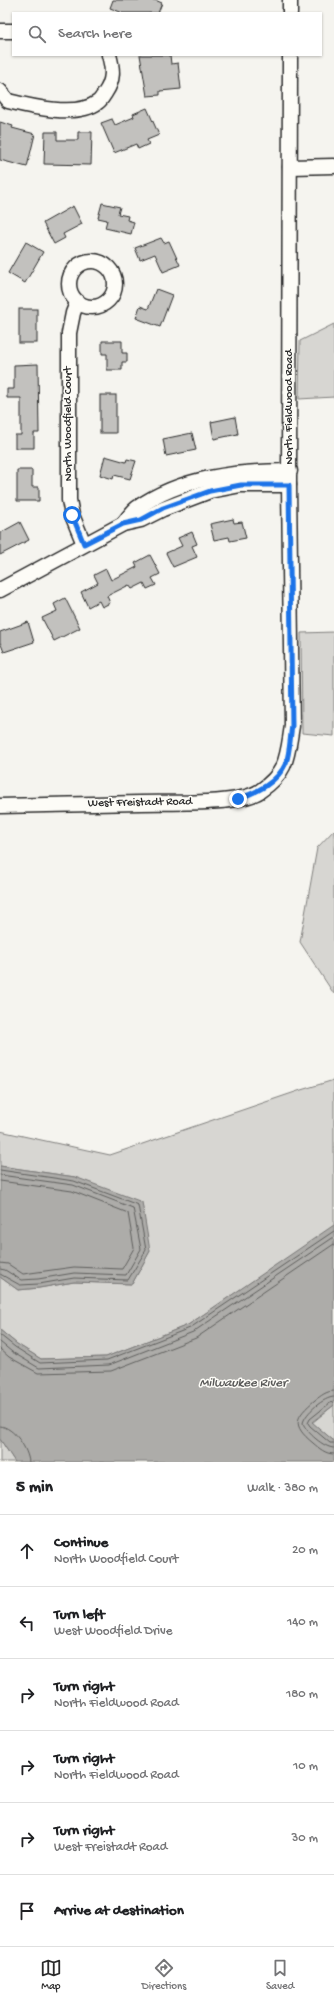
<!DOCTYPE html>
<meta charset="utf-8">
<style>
body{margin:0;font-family:"Gochi Hand",sans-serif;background:#f2f2f2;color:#202124}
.stop{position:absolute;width:12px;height:12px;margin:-9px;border:3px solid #1a73e8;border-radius:50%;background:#fff}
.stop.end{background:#1a73e8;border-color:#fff;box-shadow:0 1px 4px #0008}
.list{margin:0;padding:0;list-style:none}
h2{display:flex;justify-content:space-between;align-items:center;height:52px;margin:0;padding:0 16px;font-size:17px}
h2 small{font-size:13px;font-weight:400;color:#757577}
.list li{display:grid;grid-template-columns:26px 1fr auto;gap:12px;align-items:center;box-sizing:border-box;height:72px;padding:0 16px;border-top:1px solid #e0e0e0}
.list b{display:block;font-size:15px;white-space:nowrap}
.list p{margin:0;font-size:13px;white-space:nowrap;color:#757577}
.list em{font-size:13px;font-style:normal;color:#757577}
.icon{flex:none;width:22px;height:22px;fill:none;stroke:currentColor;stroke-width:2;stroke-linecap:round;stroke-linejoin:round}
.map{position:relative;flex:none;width:334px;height:1462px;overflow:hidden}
.search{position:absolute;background:#fff;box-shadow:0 1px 3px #0004;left:12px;right:12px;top:12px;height:44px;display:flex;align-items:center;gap:10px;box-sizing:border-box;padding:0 14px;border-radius:0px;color:#757577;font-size:15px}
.sheet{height:484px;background:#fff}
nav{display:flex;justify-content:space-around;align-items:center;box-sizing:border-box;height:56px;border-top:1px solid #e0e0e0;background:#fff;font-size:11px;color:#757577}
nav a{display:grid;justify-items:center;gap:2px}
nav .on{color:#2b2b2b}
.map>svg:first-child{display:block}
.green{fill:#d7d6d2;stroke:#81807e}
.water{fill:#adaca9;stroke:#797877}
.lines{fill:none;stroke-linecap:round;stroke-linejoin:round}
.shore{stroke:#5f5f5d;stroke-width:1}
.building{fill:#c2c1be;stroke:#2b2b2b}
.minor-casing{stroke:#2b2b2b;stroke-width:17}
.minor{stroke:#fdfcf7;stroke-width:14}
.route{stroke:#1a73e8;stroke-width:5}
.labels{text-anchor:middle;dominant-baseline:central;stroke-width:3;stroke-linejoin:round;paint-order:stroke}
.street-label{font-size:12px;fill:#2b2b2b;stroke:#fdfcf7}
.water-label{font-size:13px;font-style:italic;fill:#585857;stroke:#fdfcf7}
</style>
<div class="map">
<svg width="334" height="1462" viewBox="0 0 334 1462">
<rect width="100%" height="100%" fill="#f5f4ef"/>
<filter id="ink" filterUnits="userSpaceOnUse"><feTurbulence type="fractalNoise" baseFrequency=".025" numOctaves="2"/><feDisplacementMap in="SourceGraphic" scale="8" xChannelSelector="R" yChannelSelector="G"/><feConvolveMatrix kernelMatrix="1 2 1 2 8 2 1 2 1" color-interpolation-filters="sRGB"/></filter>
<g filter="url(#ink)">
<!-- green -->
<g class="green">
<path d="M334,324V397L299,399L300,341Z"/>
<path d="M334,632V736L302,733L301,633Z"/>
<path d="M334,830V994L300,942L317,848Z"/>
<path d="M334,1080V1225L330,1229L188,1325L106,1357L41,1359L17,1344L0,1330V1277L18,1290L39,1288L74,1282L132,1284L150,1251L75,1177L0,1166V1131L110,1155L301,1090Z"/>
<path d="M334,1405V1441L312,1423Z"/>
<path d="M0,1439L15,1462H0Z"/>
</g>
<!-- water -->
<g class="water">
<path d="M0,1166L75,1177L142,1202L150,1251L132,1284L74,1282L39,1288L18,1290L0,1277Z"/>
<path d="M334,1225V1405L312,1422L334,1441V1462H15L0,1439V1330L17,1344L41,1359L106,1357L188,1325Z"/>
</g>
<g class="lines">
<!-- shore -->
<g class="shore">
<path d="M0,1170L74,1181L138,1205L146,1250L128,1280L74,1278L39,1284L20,1285L0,1274"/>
<path d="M0,1175L73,1185L133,1208L141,1249L126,1275L74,1273L38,1279L21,1280L5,1270L0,1269"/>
<path d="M0,1181L72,1191L128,1213L134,1248L122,1269L74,1267L23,1274L8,1264L0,1263"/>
<path d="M0,1335L15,1347L40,1363L107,1360L190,1328L334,1231"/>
<path d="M0,1342L12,1352L39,1368L109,1365L193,1332L334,1237"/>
<path d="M0,1349L9,1357L38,1373L111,1371L196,1338L334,1244"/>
<path d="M334,1391C326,1391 321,1396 315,1400C295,1417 291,1425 313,1443C319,1448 325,1454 334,1454"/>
<path d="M334,1397C324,1397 305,1413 303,1423C306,1432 324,1448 334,1448"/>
<path d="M334,1402L330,1403L310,1419L308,1423L310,1426L330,1443H334"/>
<path d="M0,1426C14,1427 28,1449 29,1462"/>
</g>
</g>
<!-- building -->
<g class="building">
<path d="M113,0H155L162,3L158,13H123L110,8Z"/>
<path d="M140,55H170L171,64L178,63L181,89L160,91V95L147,96Z"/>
<path d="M147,108L159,135L147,140L149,144L138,149L136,144L114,153L101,123L112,119L115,125L134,117L133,114Z"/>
<path d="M0,122L13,126L12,128L35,134L27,167L0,160Z"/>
<path d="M45,132H57V140H78V132H92L91,165L44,164Z"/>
<path d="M102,203L120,207L118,214L128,216L127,220L134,222L131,234L105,228L107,220L98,218Z"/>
<path d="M73,206L82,224L63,234L65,238L54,244L43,223Z"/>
<path d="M161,238L164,243L169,241L180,265L163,272L155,254L140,260L135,248Z"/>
<path d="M26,242L43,252L25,283L8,273Z"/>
<path d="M156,289L172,295L160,327L136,318L140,306L148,309Z"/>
<rect x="19" y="309" width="18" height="34"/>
<path d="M102,341H122V353H127V362H122V370H107V354H102Z"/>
<path d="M38,364L39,433H34V448H15V435H21V398H7V389H14V365Z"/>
<rect x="100" y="395" width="16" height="38"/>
<path d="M235,417L238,434L214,439L211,422Z"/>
<path d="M192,433L196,450L166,456L163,439Z"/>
<path d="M105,456L126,462L127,459L136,461L130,479L114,475L113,479L100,475Z"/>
<path d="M17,470H32V487H39V501H17Z"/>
<path d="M233,519L234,523L242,522L246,538L230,541L229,537L214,540L210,524Z"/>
<path d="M20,522L29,540L0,555V533Z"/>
<path d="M192,532L197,544L192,546L197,557L173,567L166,553L182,546L178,538Z"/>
<path d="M150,555L160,574L152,578L156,585L147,589L144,583L132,589L129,585L107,596L110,603L102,607L99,601L88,607L81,592L98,583L94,575L106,569L111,580L137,567L135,563Z"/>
<path d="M65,598L80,628L54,641L42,618L57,611L54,604Z"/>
<path d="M28,622L34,642L4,652L0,642V632Z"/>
</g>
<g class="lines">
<defs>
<g id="minor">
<path d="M290,13V0"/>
<path d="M0,31H13"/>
<path d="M0,91L8,101C32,107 77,118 98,102C101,100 103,96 105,93C114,80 113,69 109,55"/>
<path d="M290,167L334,166"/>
<circle cx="92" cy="284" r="23"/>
<path d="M77,303L73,313L69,333V500L72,515L84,544"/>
<path d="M123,524C127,519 132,512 137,508C181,477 238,471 290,471"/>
<path d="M0,590L123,524L141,520L163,509L210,491L241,485H289"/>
<path d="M0,806C47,805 93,804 140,803C169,802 237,806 260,791C288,772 287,756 292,726L289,485L290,55"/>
</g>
</defs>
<!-- minor casing -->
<use href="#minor" class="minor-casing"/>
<!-- minor -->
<use href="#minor" class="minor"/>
</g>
</g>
<g class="lines" filter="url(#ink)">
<!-- route -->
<path class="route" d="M72,515L84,544L123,524L141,520L163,508L210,491L241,485H289L292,726C290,737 290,752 286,763C277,783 257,792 238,799"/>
</g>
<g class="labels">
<!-- street labels -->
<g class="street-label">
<text transform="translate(290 407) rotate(-90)">North Fieldwood Road</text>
<text transform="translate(69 424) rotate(-90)">North Woodfield Court</text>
<text transform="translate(140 803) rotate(-1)">West Freistadt Road</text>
</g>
<!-- water labels -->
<g class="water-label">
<text x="243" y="1383">Milwaukee River</text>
</g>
</g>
</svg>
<div class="stop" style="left:72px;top:515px"></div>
<div class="stop end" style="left:238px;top:799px"></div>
<div class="search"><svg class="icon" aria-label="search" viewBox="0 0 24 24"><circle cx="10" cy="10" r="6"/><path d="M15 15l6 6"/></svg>Search here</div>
</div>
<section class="sheet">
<h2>5 min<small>Walk · 380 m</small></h2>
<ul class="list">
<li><svg class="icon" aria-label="ahead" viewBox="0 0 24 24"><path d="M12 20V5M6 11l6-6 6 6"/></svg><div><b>Continue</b><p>North Woodfield Court</p></div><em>20 m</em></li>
<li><svg class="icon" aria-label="left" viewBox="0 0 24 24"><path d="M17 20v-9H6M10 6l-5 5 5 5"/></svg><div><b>Turn left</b><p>West Woodfield Drive</p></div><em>140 m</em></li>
<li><svg class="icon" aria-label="right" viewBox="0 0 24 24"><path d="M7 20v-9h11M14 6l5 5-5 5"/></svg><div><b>Turn right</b><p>North Fieldwood Road</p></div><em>180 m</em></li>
<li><svg class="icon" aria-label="right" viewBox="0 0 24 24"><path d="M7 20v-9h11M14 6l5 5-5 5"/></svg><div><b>Turn right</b><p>North Fieldwood Road</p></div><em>10 m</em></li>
<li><svg class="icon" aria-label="right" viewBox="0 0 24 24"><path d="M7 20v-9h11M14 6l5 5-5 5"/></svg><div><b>Turn right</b><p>West Freistadt Road</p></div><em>30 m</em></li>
<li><svg class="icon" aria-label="arrive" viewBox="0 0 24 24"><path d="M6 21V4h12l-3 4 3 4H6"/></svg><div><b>Arrive at destination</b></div></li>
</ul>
</section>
<nav>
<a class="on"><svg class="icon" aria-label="map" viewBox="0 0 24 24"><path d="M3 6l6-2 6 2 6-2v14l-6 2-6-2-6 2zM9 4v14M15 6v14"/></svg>Map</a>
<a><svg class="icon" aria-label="directions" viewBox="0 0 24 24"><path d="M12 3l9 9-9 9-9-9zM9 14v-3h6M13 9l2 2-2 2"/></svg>Directions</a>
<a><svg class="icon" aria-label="saved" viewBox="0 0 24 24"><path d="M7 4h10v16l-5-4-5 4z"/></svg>Saved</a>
</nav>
